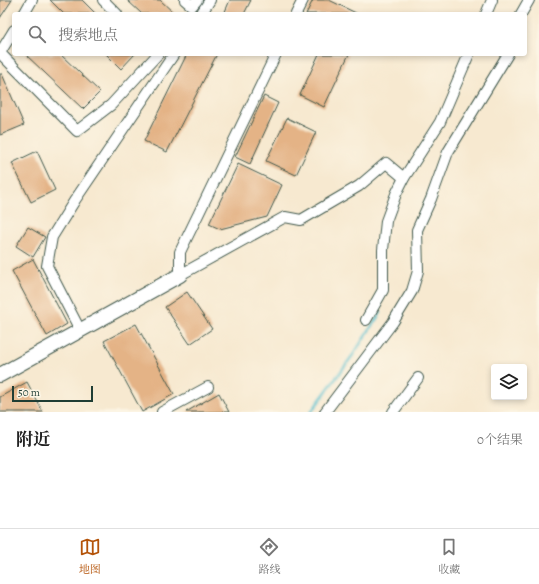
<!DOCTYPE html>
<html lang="zh">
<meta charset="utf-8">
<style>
body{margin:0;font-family:Alegreya,"Noto Serif SC",serif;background:#f6f6f6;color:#222}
.controls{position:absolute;right:12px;bottom:12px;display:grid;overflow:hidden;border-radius:4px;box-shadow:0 2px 6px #0003}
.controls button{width:36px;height:36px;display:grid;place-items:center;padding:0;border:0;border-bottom:1px solid #e0e0e0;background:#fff;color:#222;font:20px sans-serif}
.scale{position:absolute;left:12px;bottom:10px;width:81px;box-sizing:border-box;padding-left:4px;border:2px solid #1f3d34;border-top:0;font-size:11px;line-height:14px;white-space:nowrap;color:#1f3d34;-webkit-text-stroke:3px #fcf5e5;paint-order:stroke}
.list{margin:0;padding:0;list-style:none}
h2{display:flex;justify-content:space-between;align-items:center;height:52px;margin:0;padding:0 16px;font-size:17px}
h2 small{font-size:13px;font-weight:400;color:#767676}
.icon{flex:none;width:22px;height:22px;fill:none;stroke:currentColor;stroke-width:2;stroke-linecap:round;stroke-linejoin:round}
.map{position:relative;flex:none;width:539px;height:412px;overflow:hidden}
.search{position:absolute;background:#fff;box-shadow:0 2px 6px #0003;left:12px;right:12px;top:12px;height:44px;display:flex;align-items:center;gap:10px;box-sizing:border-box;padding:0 14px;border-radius:4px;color:#767676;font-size:15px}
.sheet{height:116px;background:#fff}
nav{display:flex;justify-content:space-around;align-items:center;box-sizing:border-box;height:56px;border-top:1px solid #e0e0e0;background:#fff;font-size:11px;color:#767676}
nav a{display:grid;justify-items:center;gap:2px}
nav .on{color:#b45309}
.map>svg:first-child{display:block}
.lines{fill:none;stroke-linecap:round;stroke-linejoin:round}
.stream{stroke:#4fbbcb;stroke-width:3}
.building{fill:#e4b386}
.street-casing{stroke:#3f574b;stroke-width:12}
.secondary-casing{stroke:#3f574b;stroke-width:16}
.street{stroke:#fff;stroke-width:10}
.secondary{stroke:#fff;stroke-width:14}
</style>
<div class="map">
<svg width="539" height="412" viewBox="0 0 539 412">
<rect width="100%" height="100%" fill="#fcf5e5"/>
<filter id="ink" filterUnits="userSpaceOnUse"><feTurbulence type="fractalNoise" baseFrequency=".025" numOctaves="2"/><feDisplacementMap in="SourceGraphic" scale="8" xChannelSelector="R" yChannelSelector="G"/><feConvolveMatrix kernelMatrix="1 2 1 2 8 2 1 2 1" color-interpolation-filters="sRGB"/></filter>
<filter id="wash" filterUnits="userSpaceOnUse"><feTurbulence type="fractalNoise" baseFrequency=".012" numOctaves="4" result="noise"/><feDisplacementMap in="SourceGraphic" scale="16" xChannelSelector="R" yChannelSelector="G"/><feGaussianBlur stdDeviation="0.9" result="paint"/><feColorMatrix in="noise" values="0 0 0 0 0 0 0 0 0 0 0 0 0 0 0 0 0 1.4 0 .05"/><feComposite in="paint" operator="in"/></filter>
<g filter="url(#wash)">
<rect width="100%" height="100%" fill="#f7e9d0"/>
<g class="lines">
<!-- stream -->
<path class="stream" d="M311,412L353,355L381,312"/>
</g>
<g id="blocks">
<!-- building -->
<g class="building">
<path d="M0,0H12L0,18Z"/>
<path d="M50,0H82L96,14H64Z"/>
<path d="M127,0H160L175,14H142Z"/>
<path d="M230,0H251L244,14H224Z"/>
<path d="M313,0H329L358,14H306Z"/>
<path d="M25,54H60L100,92L83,109Z"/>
<path d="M106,54H135L121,69Z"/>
<path d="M187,54H217L167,152L144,141Z"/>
<path d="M319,54H349L324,107L300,95Z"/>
<path d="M0,74H2L24,125L0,135Z"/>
<path d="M264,96L278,103L250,164L235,157Z"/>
<path d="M287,118L316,132L296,175L266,161Z"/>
<path d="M37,151L55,190L31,202L12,163Z"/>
<path d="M238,164L282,185L267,217L220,229L209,224Z"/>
<path d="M28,227L45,237L33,257L16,246Z"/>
<path d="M33,259L67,324L47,336L12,271Z"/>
<path d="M187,292L212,329L190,344L165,307Z"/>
<path d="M136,324L174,394L142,412L104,341Z"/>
<path d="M27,382L43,412H0V397Z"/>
<path d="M219,393L229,412H186Z"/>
</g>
</g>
</g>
<g filter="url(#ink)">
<use href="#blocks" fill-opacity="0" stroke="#3f574b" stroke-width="1"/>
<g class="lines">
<defs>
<g id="street">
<path d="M103,0L117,14"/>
<path d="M185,0L192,6L197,0"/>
<path d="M24,14L32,0"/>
<path d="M201,14L210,0"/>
<path d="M296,14L303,0"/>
<path d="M486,14L492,0"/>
<path d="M521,14L529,0"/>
<path d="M14,30L0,53L77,131L111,105L158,54"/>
<path d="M276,54L180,252V275L285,217L301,220L359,186L386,163L404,178"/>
<path d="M366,320L383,290V250L386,221L396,194L404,178L440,122L469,54"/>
<path d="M80,330L47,266L52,237L75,200L174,54"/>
<path d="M162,412L208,387"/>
<path d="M325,412L393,322L412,291L418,271L417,230L431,199L448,152L508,54"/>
<path d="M393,412L418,378"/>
</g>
<path id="secondary" d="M0,375L180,275"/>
</defs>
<!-- street casing -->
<use href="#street" class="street-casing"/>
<!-- secondary casing -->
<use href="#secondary" class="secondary-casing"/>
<!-- street -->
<use href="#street" class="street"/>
<!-- secondary -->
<use href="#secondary" class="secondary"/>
</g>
</g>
</svg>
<div class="controls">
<button><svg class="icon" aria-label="layers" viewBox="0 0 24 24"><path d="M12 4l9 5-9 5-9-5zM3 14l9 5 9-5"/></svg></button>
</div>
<div class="scale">50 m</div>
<div class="search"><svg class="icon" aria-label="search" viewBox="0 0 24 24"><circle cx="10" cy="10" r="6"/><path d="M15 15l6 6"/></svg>搜索地点</div>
</div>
<section class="sheet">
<h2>附近<small>0个结果</small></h2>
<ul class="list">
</ul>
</section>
<nav>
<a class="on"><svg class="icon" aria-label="map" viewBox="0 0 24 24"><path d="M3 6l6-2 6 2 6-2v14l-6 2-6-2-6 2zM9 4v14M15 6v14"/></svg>地图</a>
<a><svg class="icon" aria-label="directions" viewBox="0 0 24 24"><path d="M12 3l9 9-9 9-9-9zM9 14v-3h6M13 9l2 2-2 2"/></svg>路线</a>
<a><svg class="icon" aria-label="saved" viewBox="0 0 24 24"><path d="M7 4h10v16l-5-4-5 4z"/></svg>收藏</a>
</nav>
